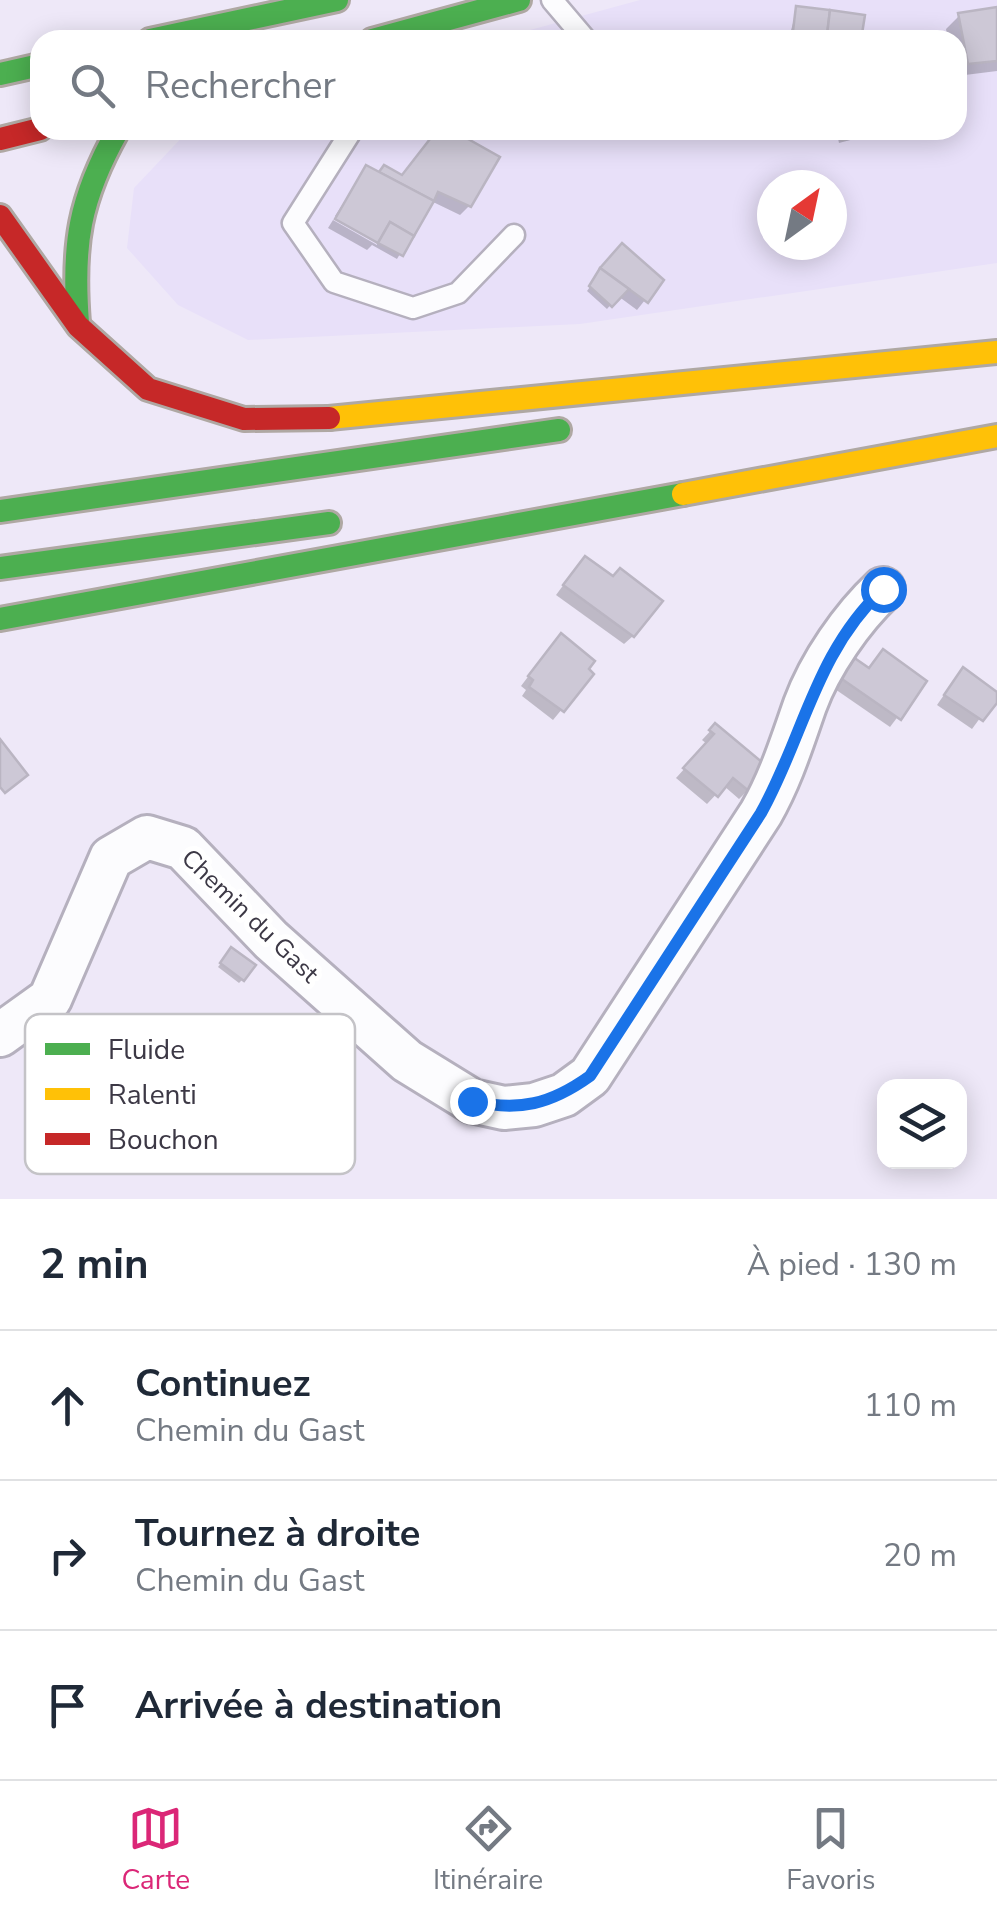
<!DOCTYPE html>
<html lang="fr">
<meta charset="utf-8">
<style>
body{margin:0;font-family:"Nunito Sans",sans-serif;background:#f2f2f3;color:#1f2937}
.controls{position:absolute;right:30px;bottom:30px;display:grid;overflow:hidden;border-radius:20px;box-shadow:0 5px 25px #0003}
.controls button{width:90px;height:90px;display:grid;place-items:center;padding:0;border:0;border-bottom:2px solid #e0e1e3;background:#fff;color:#1f2937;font:50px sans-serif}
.compass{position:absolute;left:757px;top:170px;width:90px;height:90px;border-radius:50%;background:#fff;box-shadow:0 5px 25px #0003;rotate:33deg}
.stop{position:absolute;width:30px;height:30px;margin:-22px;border:8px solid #1a73e8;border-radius:50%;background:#fff}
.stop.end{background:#1a73e8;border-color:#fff;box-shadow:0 2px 10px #0008}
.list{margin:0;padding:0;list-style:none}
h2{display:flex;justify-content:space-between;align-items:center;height:130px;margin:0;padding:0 40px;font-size:42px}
h2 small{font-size:32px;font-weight:400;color:#747a83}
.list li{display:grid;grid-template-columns:65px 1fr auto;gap:30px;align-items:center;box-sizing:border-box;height:150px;padding:0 40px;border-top:2px solid #e0e1e3}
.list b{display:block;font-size:38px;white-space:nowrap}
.list p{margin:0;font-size:32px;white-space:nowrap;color:#747a83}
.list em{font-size:32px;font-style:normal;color:#747a83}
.icon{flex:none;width:55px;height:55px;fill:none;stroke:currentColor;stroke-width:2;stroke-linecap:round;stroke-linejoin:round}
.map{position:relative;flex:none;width:997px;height:1199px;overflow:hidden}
.search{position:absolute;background:#fff;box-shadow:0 5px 25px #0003;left:30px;right:30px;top:30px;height:110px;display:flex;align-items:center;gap:25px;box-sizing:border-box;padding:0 35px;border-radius:30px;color:#747a83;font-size:38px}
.sheet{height:580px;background:#fff}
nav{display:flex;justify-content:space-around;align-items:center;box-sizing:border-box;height:140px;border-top:2px solid #e0e1e3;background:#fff;font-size:28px;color:#747a83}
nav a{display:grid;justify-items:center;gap:5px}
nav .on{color:#db2777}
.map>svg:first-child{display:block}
.built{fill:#e8e0f9;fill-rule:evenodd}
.shadow{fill:#0003}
.building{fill:#cdc8d6;stroke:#bab5c2;stroke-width:2.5}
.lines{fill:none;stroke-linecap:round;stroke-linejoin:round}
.lane-casing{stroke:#b5b0be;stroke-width:25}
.street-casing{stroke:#b5b0be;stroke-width:48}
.fast-casing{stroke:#afa8a3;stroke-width:28}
.slow-casing{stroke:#afa8a3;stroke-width:28}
.jam-casing{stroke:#afa8a3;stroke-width:28}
.lane{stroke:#fcfcfe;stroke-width:20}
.street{stroke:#fcfcfe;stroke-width:42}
.fast{stroke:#4caf50;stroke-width:22}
.slow{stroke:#ffc107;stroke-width:22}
.jam{stroke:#c62828;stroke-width:22}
.route{stroke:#1a73e8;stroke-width:12}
.labels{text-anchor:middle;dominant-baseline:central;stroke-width:10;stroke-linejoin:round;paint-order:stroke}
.street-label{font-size:25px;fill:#3c3845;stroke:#fff}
.key{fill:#fff;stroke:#c4c3c7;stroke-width:2.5}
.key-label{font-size:28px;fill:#3c3845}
</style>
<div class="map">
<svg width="997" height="1199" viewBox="0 0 997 1199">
<rect width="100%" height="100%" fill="#eee8f8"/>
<!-- built -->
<path class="built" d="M640,0H997V263L580,324L248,340L178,305L127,248L134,188L189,130H957V40H493ZM772,185H832V245H772Z"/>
<!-- shadow -->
<g class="shadow">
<path d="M797,9L859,39L790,34Z"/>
<path d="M997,9V71L957,76V40H948L946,29L960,15Z"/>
<path d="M439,130H447L469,206L460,215L431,201L397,259L372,245L367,250L328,228L333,220L377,245V239L335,216L366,168L401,177Z"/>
<path d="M836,130H881V132L839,143Z"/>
<path d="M613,255L661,280L637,310L618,296L607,309L587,291Z"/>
<path d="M576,568L633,636L624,644L556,595Z"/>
<path d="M552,645L591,674L553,720L522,696L526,690L521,686Z"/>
<path d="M844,669L868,670L924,682L890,727L832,687Z"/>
<path d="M955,679L997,695L972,729L937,705Z"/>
<path d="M715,726L748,790L739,799L724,786L707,804L676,778L707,744L702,740Z"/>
<path d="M228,954L242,980L239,983L218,967Z"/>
</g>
<!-- building -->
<g class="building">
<path d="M796,6L830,10L827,35L793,31Z"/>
<path d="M997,7V61L968,64L958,13Z"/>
<path d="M830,10L865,15L861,40L827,35Z"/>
<path d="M437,130H452L500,157L471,207L438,192L434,201L379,172L384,165L402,175Z"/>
<path d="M840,130H883L884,132L842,140Z"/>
<path d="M366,165L434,201L414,236L390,222L378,243L335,219Z"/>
<path d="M390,222L414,236L403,256L378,243Z"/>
<path d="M622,243L664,280L648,303L600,268Z"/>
<path d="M600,268L629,289L612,307L589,286Z"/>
<path d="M585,556L613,576L620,568L663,601L634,637L563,585Z"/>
<path d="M561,633L595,661L589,669L594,674L564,712L529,687L533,680L528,676Z"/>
<path d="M883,649L927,681L901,720L839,677L853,657L869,668Z"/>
<path d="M963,667L997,692V703L983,721L944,695Z"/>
<path d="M715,723L769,768L750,792L733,778L718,797L683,768L714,734L709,730Z"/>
<path d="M0,739L28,775L5,793L0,787Z"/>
<path d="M231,947L256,965L244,981L220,963Z"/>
</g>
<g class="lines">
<defs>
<g id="lane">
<path d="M552,0L586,40"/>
<path d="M352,130L293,223L334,282L413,308L458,293L514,235"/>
</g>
<path id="street" d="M0,1035L50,999L111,858L147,837L183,848L271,940L407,1061L472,1101L504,1108L534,1105L564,1095L590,1076L761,813C781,778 792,742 805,705C820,664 852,618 883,589"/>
<g id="fast">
<path d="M150,40L337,0"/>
<path d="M372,40L519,0"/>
<path d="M0,74L40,65"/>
<path d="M78,323C72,245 79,199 118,130"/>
<path d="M0,511L559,430"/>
<path d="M0,568L329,523"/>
<path d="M0,619L683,494"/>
</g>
<g id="slow">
<path d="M329,418L997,352"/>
<path d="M683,494L997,436"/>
</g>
<g id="jam">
<path d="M0,139L40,129"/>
<path d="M0,216L78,326L148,389L244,419L329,418"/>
</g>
</defs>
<!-- lane casing -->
<use href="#lane" class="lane-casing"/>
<!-- street casing -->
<use href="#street" class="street-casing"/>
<!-- fast casing -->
<use href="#fast" class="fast-casing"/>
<!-- slow casing -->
<use href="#slow" class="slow-casing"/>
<!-- jam casing -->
<use href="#jam" class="jam-casing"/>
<!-- lane -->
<use href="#lane" class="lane"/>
<!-- street -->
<use href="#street" class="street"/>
<!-- fast -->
<use href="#fast" class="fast"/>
<!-- slow -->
<use href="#slow" class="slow"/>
<!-- jam -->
<use href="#jam" class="jam"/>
</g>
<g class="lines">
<!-- route -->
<path class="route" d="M472,1101C519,1112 551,1104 590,1076L761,813C804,736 815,653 883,589"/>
</g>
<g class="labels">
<!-- street labels -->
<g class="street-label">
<text transform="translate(250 916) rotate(44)">Chemin du Gast</text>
</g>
</g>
<!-- legend -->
<rect x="25" y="1014" width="330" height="160" rx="15" class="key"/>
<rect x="45" y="1043" width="45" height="12" fill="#4caf50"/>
<rect x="45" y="1088" width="45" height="12" fill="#ffc107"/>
<rect x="45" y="1133" width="45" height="12" fill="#c62828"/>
<g class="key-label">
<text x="108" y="1059">Fluide</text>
<text x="108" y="1104">Ralenti</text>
<text x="108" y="1149">Bouchon</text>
</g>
</svg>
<div class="controls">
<button><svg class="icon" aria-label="layers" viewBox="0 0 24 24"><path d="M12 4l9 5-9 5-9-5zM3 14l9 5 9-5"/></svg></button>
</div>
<svg class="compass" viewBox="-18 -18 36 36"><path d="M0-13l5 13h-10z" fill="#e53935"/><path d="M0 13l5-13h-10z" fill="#747a83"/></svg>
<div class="stop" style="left:883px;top:589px"></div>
<div class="stop end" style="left:472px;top:1101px"></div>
<div class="search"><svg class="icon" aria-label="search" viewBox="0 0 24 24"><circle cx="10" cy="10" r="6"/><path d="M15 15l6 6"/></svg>Rechercher</div>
</div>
<section class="sheet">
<h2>2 min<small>À pied · 130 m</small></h2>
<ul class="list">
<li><svg class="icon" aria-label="ahead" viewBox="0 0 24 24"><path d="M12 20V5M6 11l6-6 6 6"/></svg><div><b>Continuez</b><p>Chemin du Gast</p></div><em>110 m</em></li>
<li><svg class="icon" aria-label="right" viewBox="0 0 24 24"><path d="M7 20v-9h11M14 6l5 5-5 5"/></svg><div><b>Tournez à droite</b><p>Chemin du Gast</p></div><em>20 m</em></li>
<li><svg class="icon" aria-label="arrive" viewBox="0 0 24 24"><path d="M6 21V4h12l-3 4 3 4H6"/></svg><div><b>Arrivée à destination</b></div></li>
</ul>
</section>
<nav>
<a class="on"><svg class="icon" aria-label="map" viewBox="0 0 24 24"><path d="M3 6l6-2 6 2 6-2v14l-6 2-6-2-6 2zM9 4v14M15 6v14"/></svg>Carte</a>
<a><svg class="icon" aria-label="directions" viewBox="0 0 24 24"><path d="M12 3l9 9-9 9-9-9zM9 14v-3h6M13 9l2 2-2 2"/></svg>Itinéraire</a>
<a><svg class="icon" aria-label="saved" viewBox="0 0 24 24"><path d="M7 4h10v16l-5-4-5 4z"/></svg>Favoris</a>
</nav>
